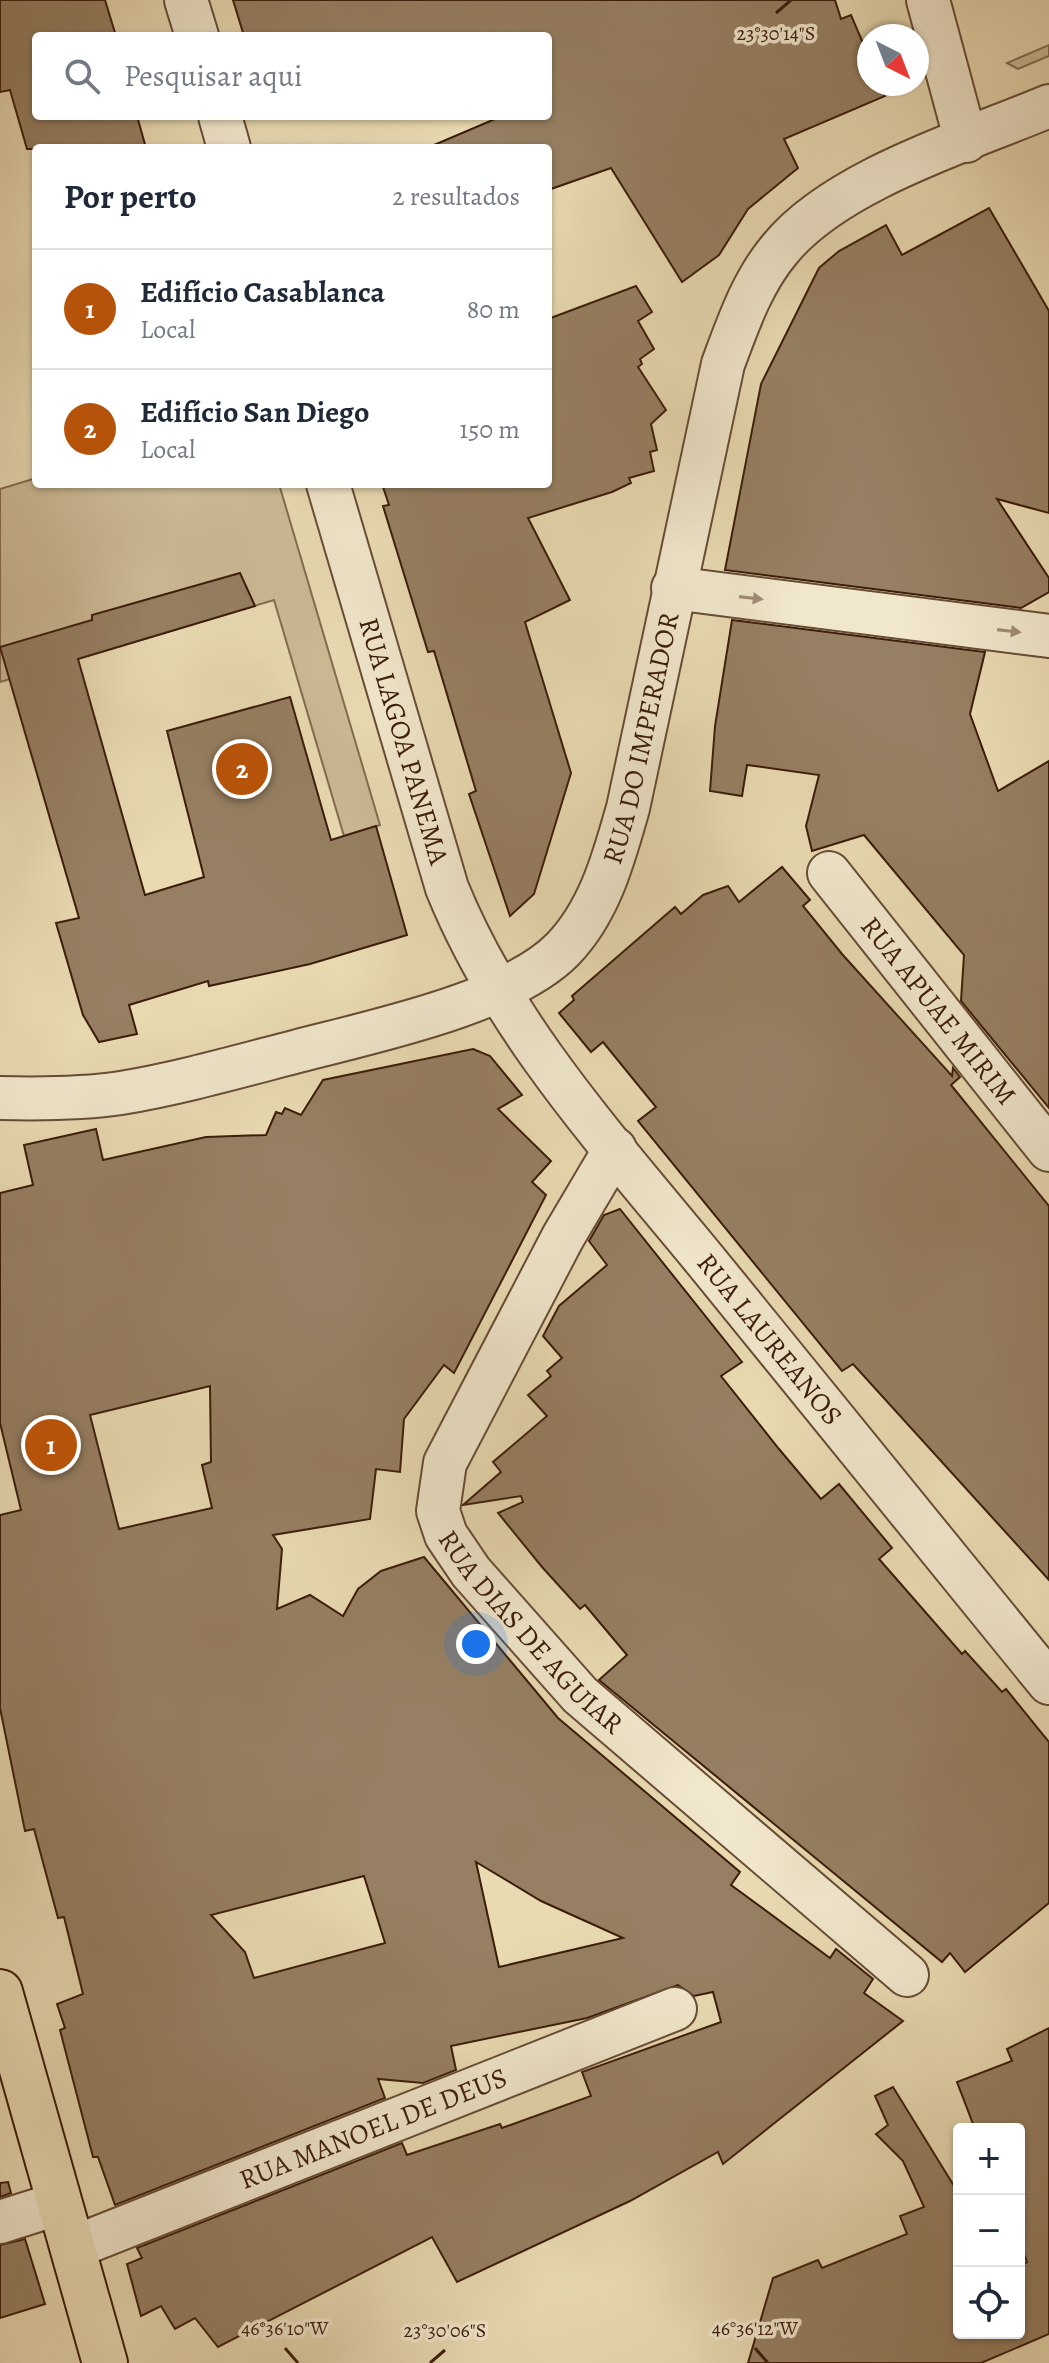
<!DOCTYPE html>
<html lang="pt">
<meta charset="utf-8">
<style>
body{margin:0;font-family:Alegreya,serif;background:#f6f6f7;color:#1f2937}
.controls{position:absolute;right:24px;bottom:24px;display:grid;overflow:hidden;border-radius:8px;box-shadow:0 2px 6px #0004}
.controls button{width:72px;height:72px;display:grid;place-items:center;padding:0;border:0;border-bottom:2px solid #e0e1e3;background:#fff;color:#1f2937;font:40px sans-serif}
.compass{position:absolute;left:857px;top:24px;width:72px;height:72px;border-radius:50%;background:#fff;box-shadow:0 2px 6px #0004;rotate:138deg}
.you{position:absolute;left:476px;top:1644px;width:28px;height:28px;margin:-20px;border:6px solid #fff;border-radius:50%;background:#1a73e8;box-shadow:0 0 0 12px #1a73e833}
.badge{display:grid;place-items:center;width:52px;height:52px;border-radius:50%;background:#b45309;color:#fff;font-size:26px;font-weight:700}
.pin{position:absolute;translate:-50% -50%;border:4px solid #fff;box-shadow:0 2px 8px #0006}
.list{margin:0;padding:0;list-style:none}
h2{display:flex;justify-content:space-between;align-items:center;height:104px;margin:0;padding:0 32px;font-size:34px}
h2 small{font-size:26px;font-weight:400;color:#747a83}
.list li{display:grid;grid-template-columns:52px 1fr auto;gap:24px;align-items:center;box-sizing:border-box;height:120px;padding:0 32px;border-top:2px solid #e0e1e3}
.list b{display:block;font-size:30px;white-space:nowrap}
.list p{margin:0;font-size:26px;white-space:nowrap;color:#747a83}
.list em{font-size:26px;font-style:normal;color:#747a83}
.icon{flex:none;width:44px;height:44px;fill:none;stroke:currentColor;stroke-width:2;stroke-linecap:round;stroke-linejoin:round}
.map{position:relative;flex:none;width:1049px;height:2363px;overflow:hidden}
.search{position:absolute;background:#fff;box-shadow:0 2px 6px #0004;left:32px;top:32px;width:520px;height:88px;display:flex;align-items:center;gap:20px;box-sizing:border-box;padding:0 28px;border-radius:8px;color:#747a83;font-size:30px}
.panel{position:absolute;background:#fff;box-shadow:0 2px 6px #0004;left:32px;top:144px;width:520px;height:344px;border-radius:8px}
.map>svg:first-child{display:block}
.green{fill:#ccba96;stroke:#846b50;stroke-width:2}
.building{fill:#967f62;stroke:#3c1c0b;stroke-width:2;fill-rule:evenodd}
.lines{fill:none;stroke-linecap:round;stroke-linejoin:round}
.minor-casing{stroke:#674c35;stroke-width:46}
.major-casing{stroke:#3c1c0b;stroke-width:48}
.minor{stroke:#f1e7cd;stroke-width:42}
.major{stroke:#e9dab2;stroke-width:44}
.oneway{fill:#a08c76}
.ticks{fill:none;stroke:#3c1c0b;stroke-width:3}
.labels{text-anchor:middle;dominant-baseline:central;stroke-width:7;stroke-linejoin:round;paint-order:stroke}
.street-label{font-size:28px;fill:#3c1c0b;stroke:#f1e7cd}
.ticks-label{font-size:20px;text-anchor:middle;fill:#3c1c0b;stroke:#f1e7cd;stroke-width:7;stroke-linejoin:round;paint-order:stroke}
</style>
<div class="map">
<svg width="1049" height="2363" viewBox="0 0 1049 2363">
<rect width="100%" height="100%" fill="#e9dab2"/>
<filter id="stains"><feTurbulence type="fractalNoise" baseFrequency=".0025" numOctaves="4"/><feColorMatrix values="0 0 0 0 .2 0 0 0 0 .09 0 0 0 0 .02 0 0 0 .5 -.17"/></filter>
<radialGradient id="worn" r=".72"><stop offset=".6" stop-color="#630" stop-opacity="0"/><stop offset="1" stop-color="#630" stop-opacity=".3"/></radialGradient>
<!-- green -->
<g class="green">
<path d="M1049,45V56L1018,69L1007,63Z"/>
<path d="M36,478V484H279L380,825L344,836L274,600L0,682V489Z"/>
</g>
<!-- building -->
<g class="building">
<path d="M0,0H105L116,36H36V116H137L146,148L27,149L10,90L0,92Z"/>
<path d="M233,0H835L841,19L851,15L869,57V84H880L885,96L784,139L798,168L748,209L719,255L682,282L611,168L548,190V148H427L502,116H548V36H244Z"/>
<path d="M989,208L1049,311V513L997,499L1049,578V592L1021,608L725,570L761,384L819,268L839,251L886,225L902,255Z"/>
<path d="M636,286L652,312L638,321L654,349L640,359L642,364L638,367L666,410L651,424L657,450L650,452L654,471L629,478L631,483L612,492L528,518L570,600L525,622L571,773L534,894L510,916L469,794L476,791L434,651L428,652L383,506L389,505L382,484H548V319Z"/>
<path d="M240,573L255,606L78,659L145,895L204,877L167,731L290,697L331,840L376,826L407,935L310,964L209,986L208,981L129,1005L137,1034L99,1042L83,1015L56,923L79,918L0,647L92,620V615Z"/>
<path d="M732,620L985,652L970,714L998,791L1049,761V1108L961,1001L964,955L864,835L812,851L806,826L819,775L747,765L742,796L710,791L715,726Z"/>
<path d="M782,867L810,900L803,906L842,954L952,1076L953,1068L960,1077L951,1085L1049,1206V1580L853,1364L842,1371L638,1121L656,1107L603,1042L591,1052L559,1013L574,1000L572,996L675,907L681,914L703,895L728,886L739,902Z"/>
<path d="M473,1049L490,1056L522,1095L498,1109L551,1161L532,1182L546,1195L454,1373L444,1365L404,1419L400,1472L376,1469L370,1519L273,1535L282,1549L277,1609L310,1595L343,1616L358,1589L381,1571L424,1557L558,1718L740,1872L731,1885L830,1958L836,1949L873,1979L864,1993L903,2021L723,2164L718,2152L630,2201L457,2282L432,2237L218,2347L195,2318L175,2329L161,2306L141,2316L127,2264L142,2258L137,2248L402,2143L407,2155L500,2124L502,2128L591,2096L582,2072L721,2022L713,1992L694,1996L678,1985L587,2018L451,2046L456,2070L423,2083L378,2079L385,2098L115,2205L98,2157H93L60,2030L65,2028L57,2004L83,1994L64,1917L58,1918L34,1829L25,1831L0,1708V1515L21,1510L0,1423V1193L33,1185L24,1145L96,1129L103,1160L206,1137L266,1135L276,1112L282,1114L285,1108L301,1115L323,1080ZM210,1386L211,1462L202,1465L212,1508L119,1529L90,1415ZM476,1862L541,1901L623,1938L499,1967ZM364,1876L385,1943L254,1978L245,1952L211,1915Z"/>
<path d="M620,1209L742,1362L721,1376L779,1449L821,1499L839,1484L892,1548L879,1559L962,1654L965,1651L1002,1692L1006,1689L1049,1742V1903L965,1972L950,1953L942,1962L599,1680L627,1655L585,1605L580,1609L542,1567L498,1513L523,1502L521,1496L463,1505L501,1472L493,1462L547,1416L528,1395L551,1376L547,1371L562,1358L543,1336L559,1306L607,1265L589,1241L604,1215Z"/>
<path d="M1049,2028V2334L981,2363H748L773,2278L818,2260L822,2268L907,2234L900,2216L924,2207L903,2161L876,2134L888,2125L875,2096L893,2087L959,2194V2333H1019V2266L1027,2262L1019,2242V2129H975L957,2082L1012,2061L1007,2049Z"/>
<path d="M8,2182L11,2193L0,2197V2183Z"/>
<path d="M25,2239L45,2304L0,2318V2245Z"/>
</g>
<g class="lines">
<defs>
<g id="minor">
<path d="M186,0L197,36"/>
<path d="M928,0L966,141"/>
<path d="M220,116L229,148"/>
<path id="s1" d="M328,484L447,888C504,1029 609,1143 705,1260C819,1401 934,1542 1049,1683"/>
<path d="M673,588L1049,636"/>
<path id="s2" d="M829,873L1049,1150"/>
<path id="s3" d="M0,1098C41,1099 81,1099 121,1093C181,1083 240,1066 298,1051C371,1032 511,1003 563,949C600,911 614,857 628,808L723,364C738,324 752,282 780,249C836,180 968,140 1049,106"/>
<path id="s4" d="M615,1149L563,1237L445,1463L438,1511L446,1535L471,1572L580,1695L907,1975"/>
<path d="M0,2222L60,2203"/>
<path id="s5" d="M72,2248L675,2009"/>
</g>
<path id="major" d="M0,1992L105,2363"/>
</defs>
<!-- minor casing -->
<use href="#minor" class="minor-casing"/>
<!-- major casing -->
<use href="#major" class="major-casing"/>
<!-- minor -->
<use href="#minor" class="minor"/>
<!-- major -->
<use href="#major" class="major"/>
</g>
<!-- one-way arrows -->
<defs><path id="oneway-solid" d="M-6-.8H1V-3.2L6.5 0L1 3.2V.8H-6Z" transform="scale(2)"/></defs>
<g class="oneway">
<use href="#oneway-solid" transform="translate(751 598) rotate(7)"/>
<use href="#oneway-solid" transform="translate(1009 631) rotate(7)"/>
</g>
<!-- ticks -->
<path class="ticks" d="M776,13L791,0M285,2348L298,2363M755,2348L768,2363M430,2363L445,2350"/>
<g class="labels">
<!-- street labels -->
<g class="street-label">
<text stroke="none"><textPath href="#s3" startOffset="818">RUA DO IMPERADOR</textPath></text>
<text stroke="none"><textPath href="#s1" startOffset="268">RUA LAGOA PANEMA</textPath></text>
<text stroke="none"><textPath href="#s2" startOffset="176">RUA APUAE MIRIM</textPath></text>
<text stroke="none"><textPath href="#s1" startOffset="978">RUA LAUREANOS</textPath></text>
<text stroke="none"><textPath href="#s4" startOffset="560">RUA DIAS DE AGUIAR</textPath></text>
<text stroke="none"><textPath href="#s5" startOffset="324">RUA MANOEL DE DEUS</textPath></text>
</g>
</g>
<g class="ticks-label">
<text x="776" y="40">23°30'14"S</text>
<text x="285" y="2335">46°36'10"W</text>
<text x="755" y="2335">46°36'12"W</text>
<text x="445" y="2337">23°30'06"S</text>
</g>
<rect width="100%" height="100%" filter="url(#stains)"/>
<rect width="100%" height="100%" fill="url(#worn)"/>
</svg>
<div class="controls">
<button>+</button>
<button>−</button>
<button><svg class="icon" aria-label="locate" viewBox="0 0 24 24"><circle cx="12" cy="12" r="6"/><path d="M12 2v4M12 18v4M2 12h4M18 12h4"/></svg></button>
</div>
<svg class="compass" viewBox="-18 -18 36 36"><path d="M0-13l5 13h-10z" fill="#e53935"/><path d="M0 13l5-13h-10z" fill="#747a83"/></svg>
<div class="you"></div>
<div class="pin badge" style="left:51px;top:1445px">1</div>
<div class="pin badge" style="left:242px;top:769px">2</div>
<div class="search"><svg class="icon" aria-label="search" viewBox="0 0 24 24"><circle cx="10" cy="10" r="6"/><path d="M15 15l6 6"/></svg>Pesquisar aqui</div>
<section class="panel">
<h2>Por perto<small>2 resultados</small></h2>
<ul class="list">
<li><span class="badge">1</span><div><b>Edifício Casablanca</b><p>Local</p></div><em>80 m</em></li>
<li><span class="badge">2</span><div><b>Edifício San Diego</b><p>Local</p></div><em>150 m</em></li>
</ul>
</section>
</div>
